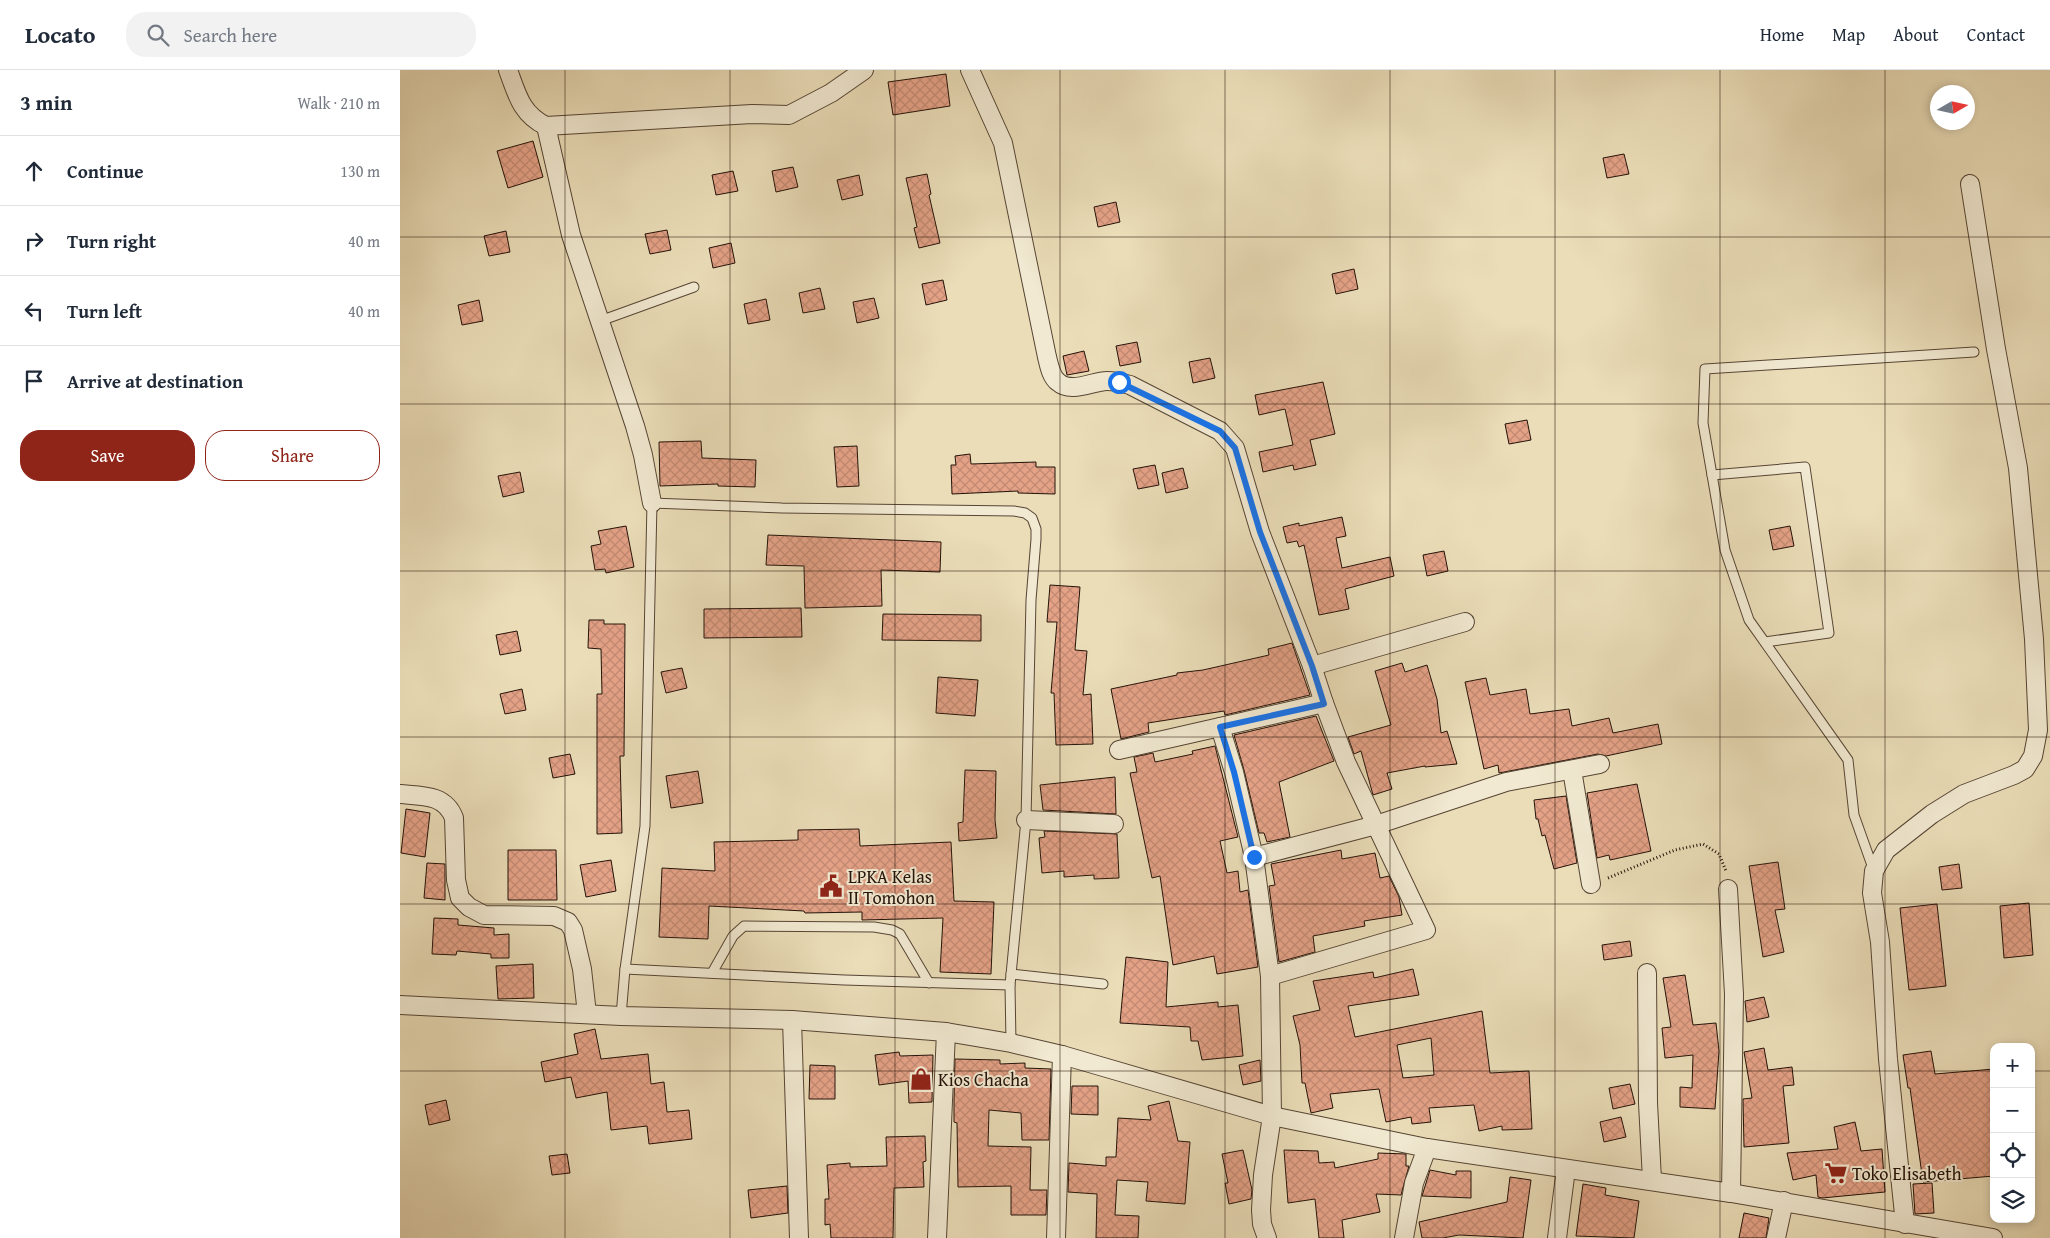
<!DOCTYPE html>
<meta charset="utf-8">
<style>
body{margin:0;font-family:"Gentium Book Plus",serif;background:#f2f2f3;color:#1f2937}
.controls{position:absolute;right:15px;bottom:15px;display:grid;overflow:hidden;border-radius:10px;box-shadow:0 2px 8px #0003}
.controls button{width:45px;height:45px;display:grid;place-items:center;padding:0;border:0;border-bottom:1px solid #e0e1e3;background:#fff;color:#1f2937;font:25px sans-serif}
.compass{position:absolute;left:1530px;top:15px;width:45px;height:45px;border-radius:50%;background:#fff;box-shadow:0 2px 8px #0003;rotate:81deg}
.stop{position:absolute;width:15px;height:15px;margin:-11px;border:4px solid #1a73e8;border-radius:50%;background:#fff}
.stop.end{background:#1a73e8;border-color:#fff;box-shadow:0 1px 5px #0008}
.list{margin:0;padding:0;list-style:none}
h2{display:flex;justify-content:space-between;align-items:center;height:65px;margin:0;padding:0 20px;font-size:21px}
h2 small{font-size:16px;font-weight:400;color:#747a83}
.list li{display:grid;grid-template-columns:32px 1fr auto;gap:15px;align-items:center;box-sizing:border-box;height:70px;padding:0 20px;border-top:1px solid #e0e1e3}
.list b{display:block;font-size:19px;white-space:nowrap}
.list em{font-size:16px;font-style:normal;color:#747a83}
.actions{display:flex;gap:10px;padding:15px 20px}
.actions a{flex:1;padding:11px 0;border:1px solid #8f2418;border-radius:20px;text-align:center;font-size:18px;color:#8f2418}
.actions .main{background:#8f2418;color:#fff}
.icon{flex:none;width:28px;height:28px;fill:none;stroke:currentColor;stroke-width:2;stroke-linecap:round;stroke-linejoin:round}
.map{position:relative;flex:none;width:1650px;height:1168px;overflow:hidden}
header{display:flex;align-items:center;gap:30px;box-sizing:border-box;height:70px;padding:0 25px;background:#fff;border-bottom:1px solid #e0e1e3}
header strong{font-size:24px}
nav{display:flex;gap:28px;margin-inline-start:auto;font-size:18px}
.search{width:350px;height:45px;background:#f2f2f3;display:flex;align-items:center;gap:12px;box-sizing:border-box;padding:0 18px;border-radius:20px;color:#747a83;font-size:19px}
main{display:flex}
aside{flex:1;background:#fff}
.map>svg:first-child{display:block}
.building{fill:url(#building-cross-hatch);stroke:#241208;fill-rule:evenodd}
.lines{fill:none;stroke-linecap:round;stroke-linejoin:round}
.lane-casing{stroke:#564534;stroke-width:11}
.street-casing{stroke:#564534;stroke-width:20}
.path{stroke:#241208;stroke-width:3;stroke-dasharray:1 2.5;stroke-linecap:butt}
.lane{stroke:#f1e9d1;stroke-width:9}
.street{stroke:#f1e9d1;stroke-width:18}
.route{stroke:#1a73e8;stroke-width:6}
.grid{fill:none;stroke:#241208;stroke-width:1;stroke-opacity:0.55}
.labels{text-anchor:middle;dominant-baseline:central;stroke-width:4;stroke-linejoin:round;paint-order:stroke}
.poi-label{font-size:18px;fill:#241208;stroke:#f1e9d1;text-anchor:start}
</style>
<header>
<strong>Locato</strong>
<div class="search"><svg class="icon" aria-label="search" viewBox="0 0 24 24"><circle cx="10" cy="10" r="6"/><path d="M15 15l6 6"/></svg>Search here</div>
<nav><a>Home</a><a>Map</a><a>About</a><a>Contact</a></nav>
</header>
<main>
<aside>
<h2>3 min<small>Walk · 210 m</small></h2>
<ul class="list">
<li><svg class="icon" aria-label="ahead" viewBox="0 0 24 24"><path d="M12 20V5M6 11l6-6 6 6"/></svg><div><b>Continue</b></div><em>130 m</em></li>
<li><svg class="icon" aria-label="right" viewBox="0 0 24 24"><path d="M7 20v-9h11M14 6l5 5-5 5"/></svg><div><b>Turn right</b></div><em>40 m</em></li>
<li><svg class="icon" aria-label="left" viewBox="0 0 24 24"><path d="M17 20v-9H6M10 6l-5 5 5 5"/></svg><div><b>Turn left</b></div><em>40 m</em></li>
<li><svg class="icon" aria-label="arrive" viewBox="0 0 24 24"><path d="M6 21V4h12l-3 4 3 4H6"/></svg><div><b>Arrive at destination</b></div></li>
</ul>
<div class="actions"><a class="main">Save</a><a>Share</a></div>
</aside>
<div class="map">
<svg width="1650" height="1168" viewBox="0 0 1650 1168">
<defs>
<pattern id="building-cross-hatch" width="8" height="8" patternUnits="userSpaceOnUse" patternTransform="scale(1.25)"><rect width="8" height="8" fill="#e4a287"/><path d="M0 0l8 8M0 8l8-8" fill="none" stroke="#c38a73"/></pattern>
</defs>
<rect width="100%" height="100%" fill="#eaddb8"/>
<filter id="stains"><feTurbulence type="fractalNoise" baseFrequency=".004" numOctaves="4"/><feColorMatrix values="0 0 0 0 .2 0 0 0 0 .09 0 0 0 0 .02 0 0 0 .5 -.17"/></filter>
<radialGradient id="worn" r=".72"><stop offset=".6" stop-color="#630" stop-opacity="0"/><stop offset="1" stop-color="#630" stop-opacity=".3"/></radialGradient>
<!-- building -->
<g class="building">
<path d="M546,4L550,36L493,45L488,12Z"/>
<path d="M133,71L143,107L108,118L97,81Z"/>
<path d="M1224,84L1229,104L1207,108L1203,88Z"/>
<path d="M393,97L398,117L376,122L372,101Z"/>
<path d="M333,101L338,121L316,125L312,105Z"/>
<path d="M527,104L531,124L529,125L540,173L519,178L514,158L517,157L506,108Z"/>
<path d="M459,105L463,125L442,130L437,110Z"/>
<path d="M716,132L720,152L698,157L694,137Z"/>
<path d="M267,160L271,180L250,184L245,164Z"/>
<path d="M106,161L110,182L89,186L84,166Z"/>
<path d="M331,173L335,193L313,198L309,178Z"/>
<path d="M954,199L958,219L936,224L932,204Z"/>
<path d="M543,210L547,230L526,235L522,214Z"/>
<path d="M420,218L425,239L403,243L399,223Z"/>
<path d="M474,228L479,248L457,253L453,232Z"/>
<path d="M366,229L370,250L348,254L344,234Z"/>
<path d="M79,230L83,251L62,255L58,235Z"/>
<path d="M737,272L741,292L720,296L716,276Z"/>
<path d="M684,281L689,301L667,305L663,286Z"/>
<path d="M810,288L815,308L793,313L789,292Z"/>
<path d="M923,312L935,364L910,370L916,395L894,400L893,395L863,402L859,382L893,375L885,339L859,345L855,325Z"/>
<path d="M1127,350L1131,370L1109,374L1105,354Z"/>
<path d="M301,371L302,388L356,390L355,417L318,416V414L260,416L259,372Z"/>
<path d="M457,376L459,416L437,417L434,377Z"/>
<path d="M570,384L571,394L636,392V397H655V424L618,423V421L552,424L551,395H556L555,386Z"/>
<path d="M755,395L759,415L738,419L733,399Z"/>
<path d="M783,398L788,418L766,423L762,403Z"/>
<path d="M120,402L124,422L103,427L98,406Z"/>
<path d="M942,447L946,466L936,468L942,498L990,487L994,506L945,519L949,539L919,545L904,475L899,477L897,471L887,473L883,457L899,453V456Z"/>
<path d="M226,456L234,497L206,503L205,499L195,500L191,476L201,474L198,461Z"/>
<path d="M1390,456L1394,476L1373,480L1369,460Z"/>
<path d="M368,465L541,472L540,502L481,500L482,536L405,538L404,496L366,495Z"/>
<path d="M1044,481L1048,501L1027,506L1023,485Z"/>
<path d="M650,515L680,517L675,580L687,581L683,625L691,624L693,674L656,675L654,623H651L657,552H647Z"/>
<path d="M401,538L402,567L304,568V539Z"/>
<path d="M483,544L581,545V571L482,570Z"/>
<path d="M189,550H204V554H225L224,686H220L222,763L197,764V624H202L201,579L188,578Z"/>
<path d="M117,561L121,581L100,585L96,565Z"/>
<path d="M892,573L910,625L825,645L824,641L748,653L749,662L721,669L711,619L777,605V603L803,600L869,585L868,579Z"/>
<path d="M1002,593L1005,602L1027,595L1037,629L1041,663L1047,661L1057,694L1025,697V696L987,703L992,719L973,725L961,681L954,684L948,667L991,655L975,601Z"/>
<path d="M282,598L287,618L266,623L261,602Z"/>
<path d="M538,607L578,610L575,646L536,643Z"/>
<path d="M1086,608L1090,625L1126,619L1130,644L1169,639L1172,656L1209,648L1213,663L1258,654L1262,674L1206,686L1198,684L1099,703L1098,695L1084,699L1065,612Z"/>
<path d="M122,619L126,640L105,644L100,624Z"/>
<path d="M916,646L934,691L879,712L890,767L867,772L864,763H859L844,700L834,665Z"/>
<path d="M815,676L838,767L820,771L827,803L838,801L840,822L848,820L858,897L817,904L814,886L773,895L760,806L752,808L730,703L737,702L734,687L753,683L755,692L793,684L792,681Z"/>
<path d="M170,684L175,704L153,708L149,688Z"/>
<path d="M565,700L596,701L595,750L597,768L559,771L558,753L563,752Z"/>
<path d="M298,701L303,733L271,738L266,706Z"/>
<path d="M715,707L716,744L643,740L640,715Z"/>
<path d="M1237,714L1251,781L1210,790L1209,785L1197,788L1187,723Z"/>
<path d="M1166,726L1177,793L1154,799L1145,765L1142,766L1138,749H1136L1134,730Z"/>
<path d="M6,739L30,743L25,787L1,783Z"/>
<path d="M459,759L460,776L551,772L554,831L594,832L591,904L540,902L543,848L462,850V842L405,843L404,841L309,836L308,869L259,867L262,798L315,801L314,772L398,770V760Z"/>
<path d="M644,761L717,764L719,808L694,809V805L664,807V801L642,803L639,768L645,767Z"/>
<path d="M108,780H156L157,830H108Z"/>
<path d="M941,780L942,789L975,783L980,808L989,806L999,827L1002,845L964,851L965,856L913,866L915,882L879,892L869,816L875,815L871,794Z"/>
<path d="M211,790L216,821L186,827L180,795Z"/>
<path d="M1378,792L1385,839L1375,840L1384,882L1363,887L1349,796Z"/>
<path d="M27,793L45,794V830L24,828Z"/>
<path d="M1559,794L1562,818L1542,820L1539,797Z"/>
<path d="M1629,833L1633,885L1604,888L1600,836Z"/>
<path d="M1537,834L1546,916L1509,920L1500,838Z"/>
<path d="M34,848L58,849V855L94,858V865L109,864V888H91V884L57,881L56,885L32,884Z"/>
<path d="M1230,871L1232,886L1204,890L1202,875Z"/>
<path d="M726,887L768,892L766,937L818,932V937L838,935L843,986L802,990L798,971H791L790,957L720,953Z"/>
<path d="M133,894L134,928L98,929L96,896Z"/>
<path d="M1013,899L1019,925L948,936L955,967L1082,941L1090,1003L1129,1001L1132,1059L1102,1060V1056L1079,1061L1074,1035L1029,1038L1031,1052L1012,1054L1011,1047L986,1052L979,1019L930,1024L933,1038L911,1043L905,1013H902L900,975L893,946L920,940L913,911L973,902L974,908ZM1031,968L1034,1005L1003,1008L997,975Z"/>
<path d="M1285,905L1293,955L1316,953L1319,981L1315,1039L1280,1037V1017L1292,1018L1293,985L1265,988L1262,958L1271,957L1263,908Z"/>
<path d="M1364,927L1369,947L1347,952L1345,931Z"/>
<path d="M195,959L201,989L248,984L251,1014L264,1012L267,1042L289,1040L292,1069L249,1074L247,1056L211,1060L207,1022L176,1028L171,1007L145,1012L141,992L178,984L174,964Z"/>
<path d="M1364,978L1368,1000L1392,997L1394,1015L1383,1016L1389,1073L1344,1077L1343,1029L1352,1028L1344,982Z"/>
<path d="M1531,981L1535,1004L1594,999V1106L1523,1112L1510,1018H1508L1503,985Z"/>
<path d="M499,982L500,986L533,985L532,1032L509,1033L508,1011L479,1015L475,985Z"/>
<path d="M555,989L600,990V994L625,993V998L651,999L649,1070H622L621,1043L589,1040L588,1076L631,1077L630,1120H647L646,1145H611V1116L558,1117L557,1053L554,1052V1031Z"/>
<path d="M860,990L861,1011L843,1015L839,995Z"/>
<path d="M410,995L435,996V1029H409Z"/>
<path d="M1230,1014L1235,1034L1213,1039L1209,1018Z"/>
<path d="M672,1016H698V1045L671,1044Z"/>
<path d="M46,1030L50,1050L29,1055L25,1035Z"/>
<path d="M769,1031L778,1071L790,1072L785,1134L746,1131L748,1112L717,1110L715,1145L739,1146L738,1168H696L697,1124L668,1122L669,1093L706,1096V1087H716L718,1048L751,1050L748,1036Z"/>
<path d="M1221,1047L1226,1067L1204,1072L1200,1052Z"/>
<path d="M1455,1052L1461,1081L1482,1079L1485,1122L1422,1128L1418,1127L1416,1105L1393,1110L1387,1083L1438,1079L1434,1057Z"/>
<path d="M525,1066L526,1091L523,1092L524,1117L494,1118L493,1168H431L430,1154L425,1155V1129H429L427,1095L450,1093V1097L487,1096L486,1067Z"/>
<path d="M843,1080L852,1120L851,1129L829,1134L825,1113H828L822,1084Z"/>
<path d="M884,1080L918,1081L919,1093L934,1092L935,1098L978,1089V1083L1006,1084V1096H1009L1001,1125L976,1124L980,1142L942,1150L944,1168H919L915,1129L888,1133Z"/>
<path d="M167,1084L170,1103L152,1105L149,1086Z"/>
<path d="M1030,1100L1056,1105V1101H1071V1128L1022,1126Z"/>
<path d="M1110,1107L1131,1110L1123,1168L1059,1165L1043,1168H1022L1019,1152L1107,1132Z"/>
<path d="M1532,1113L1534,1143L1515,1144L1513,1114Z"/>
<path d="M1183,1114L1206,1118L1205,1125L1239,1131L1234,1168L1176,1166Z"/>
<path d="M387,1116L388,1143L351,1148L348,1120Z"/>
<path d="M1344,1143L1369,1148L1366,1168H1339Z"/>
</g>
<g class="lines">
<defs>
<g id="lane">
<path d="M200,251L294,217"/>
<path d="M1312,405L1405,397L1429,563L1365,572"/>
<path d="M1474,801L1454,745L1448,690L1349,550L1325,480L1303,353L1305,299L1574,282"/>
<path d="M225,899L444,910L610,915"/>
<path d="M312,903L333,866L344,856L474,857L492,860L500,864L529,913"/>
<path d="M611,904L703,914"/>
<path d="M221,946L225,899L245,756L252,433L382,438L614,441L625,443L632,448L636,459V469L631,530L626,750L610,915L611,973"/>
</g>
<g id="street">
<path d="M108,0C117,24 121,44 146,56"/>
<path d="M570,0L603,73L647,287C649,295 651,307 658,312C671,324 693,311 707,311C716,311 723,313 730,315L820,361L835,378L860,462L912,596L924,633L946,692L1026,860L870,906"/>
<path d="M252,433L243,385L235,356L171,165L146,56L352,44L389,45L431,23L464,0"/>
<path d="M912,596L1065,552"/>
<path d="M820,657L924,633"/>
<path d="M719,680L820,657L834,702L854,787L870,906L872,1046L863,1105L861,1140L862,1154L867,1168"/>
<path d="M1172,700L1191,814"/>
<path d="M0,724C22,726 45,724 54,748L56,810L60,828L69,837L84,845L154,846L168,852L173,860L182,899L187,944"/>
<path d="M626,750L714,754"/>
<path d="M854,787L976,755L1106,712L1200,694"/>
<path d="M1328,819L1334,924L1331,1123"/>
<path d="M1247,903L1248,1033L1252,1110"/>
<path d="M0,935L221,946L392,950L546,962L611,973L662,985L872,1046L1027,1078L1331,1123L1593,1168"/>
<path d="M392,950L399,1168"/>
<path d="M1505,1154L1488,989L1480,872L1472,823L1474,801L1486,780L1532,744L1564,724L1614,705L1625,699L1633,686L1638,660L1634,569L1618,398L1596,279L1570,114"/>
<path d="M537,1168L546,962"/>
<path d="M656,1168L662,985"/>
<path d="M1004,1168L1014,1113L1027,1078"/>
<path d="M1157,1168L1166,1099"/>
<path d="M1376,1168L1384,1131"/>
</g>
</defs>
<!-- lane casing -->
<use href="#lane" class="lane-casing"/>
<!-- street casing -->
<use href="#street" class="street-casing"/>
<!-- path -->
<path class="path" d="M1208,808L1275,780L1303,774L1319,784L1326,801"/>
<!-- lane -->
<use href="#lane" class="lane"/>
<!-- street -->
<use href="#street" class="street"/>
</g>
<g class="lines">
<!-- route -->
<path class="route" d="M719,312L820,361L835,378L860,462L912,596L924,634L820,657L834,702L854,787"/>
</g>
<!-- grid -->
<path class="grid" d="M165,0V1168M330,0V1168M495,0V1168M660,0V1168M825,0V1168M990,0V1168M1155,0V1168M1320,0V1168M1485,0V1168M0,167H1650M0,334H1650M0,501H1650M0,667H1650M0,834H1650M0,1001H1594M1631,1001H1650"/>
<!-- icons -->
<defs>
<symbol id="civic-bare" viewBox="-9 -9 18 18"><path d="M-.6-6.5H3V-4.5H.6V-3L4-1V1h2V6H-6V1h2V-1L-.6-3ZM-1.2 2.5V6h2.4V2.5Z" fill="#8f2418" stroke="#f1e9d1" stroke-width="2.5" paint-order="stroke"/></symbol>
<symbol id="shop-bare" viewBox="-9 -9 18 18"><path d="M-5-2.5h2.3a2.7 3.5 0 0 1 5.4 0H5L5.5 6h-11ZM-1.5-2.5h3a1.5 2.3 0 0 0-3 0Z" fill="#8f2418" stroke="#f1e9d1" stroke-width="2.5" paint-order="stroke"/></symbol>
<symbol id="supermarket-bare" viewBox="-9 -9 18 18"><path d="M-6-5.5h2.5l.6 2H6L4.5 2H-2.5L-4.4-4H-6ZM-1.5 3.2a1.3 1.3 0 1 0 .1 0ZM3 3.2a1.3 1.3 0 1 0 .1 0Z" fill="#8f2418" stroke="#f1e9d1" stroke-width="2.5" paint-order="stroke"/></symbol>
</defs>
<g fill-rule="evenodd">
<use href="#civic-bare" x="415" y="800" width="32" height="32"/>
<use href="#shop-bare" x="505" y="993" width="32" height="32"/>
<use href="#supermarket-bare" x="1420" y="1087" width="32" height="32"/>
</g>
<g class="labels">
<!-- poi labels -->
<g class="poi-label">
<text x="448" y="806">LPKA Kelas<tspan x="448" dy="21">II Tomohon</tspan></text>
<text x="538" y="1009">Kios Chacha</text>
<text x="1452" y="1103">Toko Elisabeth</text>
</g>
</g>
<rect width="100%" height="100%" filter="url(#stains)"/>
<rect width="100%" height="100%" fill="url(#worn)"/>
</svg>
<div class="controls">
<button>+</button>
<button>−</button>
<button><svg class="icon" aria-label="locate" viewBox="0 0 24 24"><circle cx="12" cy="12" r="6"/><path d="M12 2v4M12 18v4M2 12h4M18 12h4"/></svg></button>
<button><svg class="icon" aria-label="layers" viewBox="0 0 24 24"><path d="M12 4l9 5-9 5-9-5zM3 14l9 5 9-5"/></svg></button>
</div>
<svg class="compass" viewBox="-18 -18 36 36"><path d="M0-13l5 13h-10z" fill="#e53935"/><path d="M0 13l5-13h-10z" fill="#747a83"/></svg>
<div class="stop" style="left:719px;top:312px"></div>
<div class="stop end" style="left:854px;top:787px"></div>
</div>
</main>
